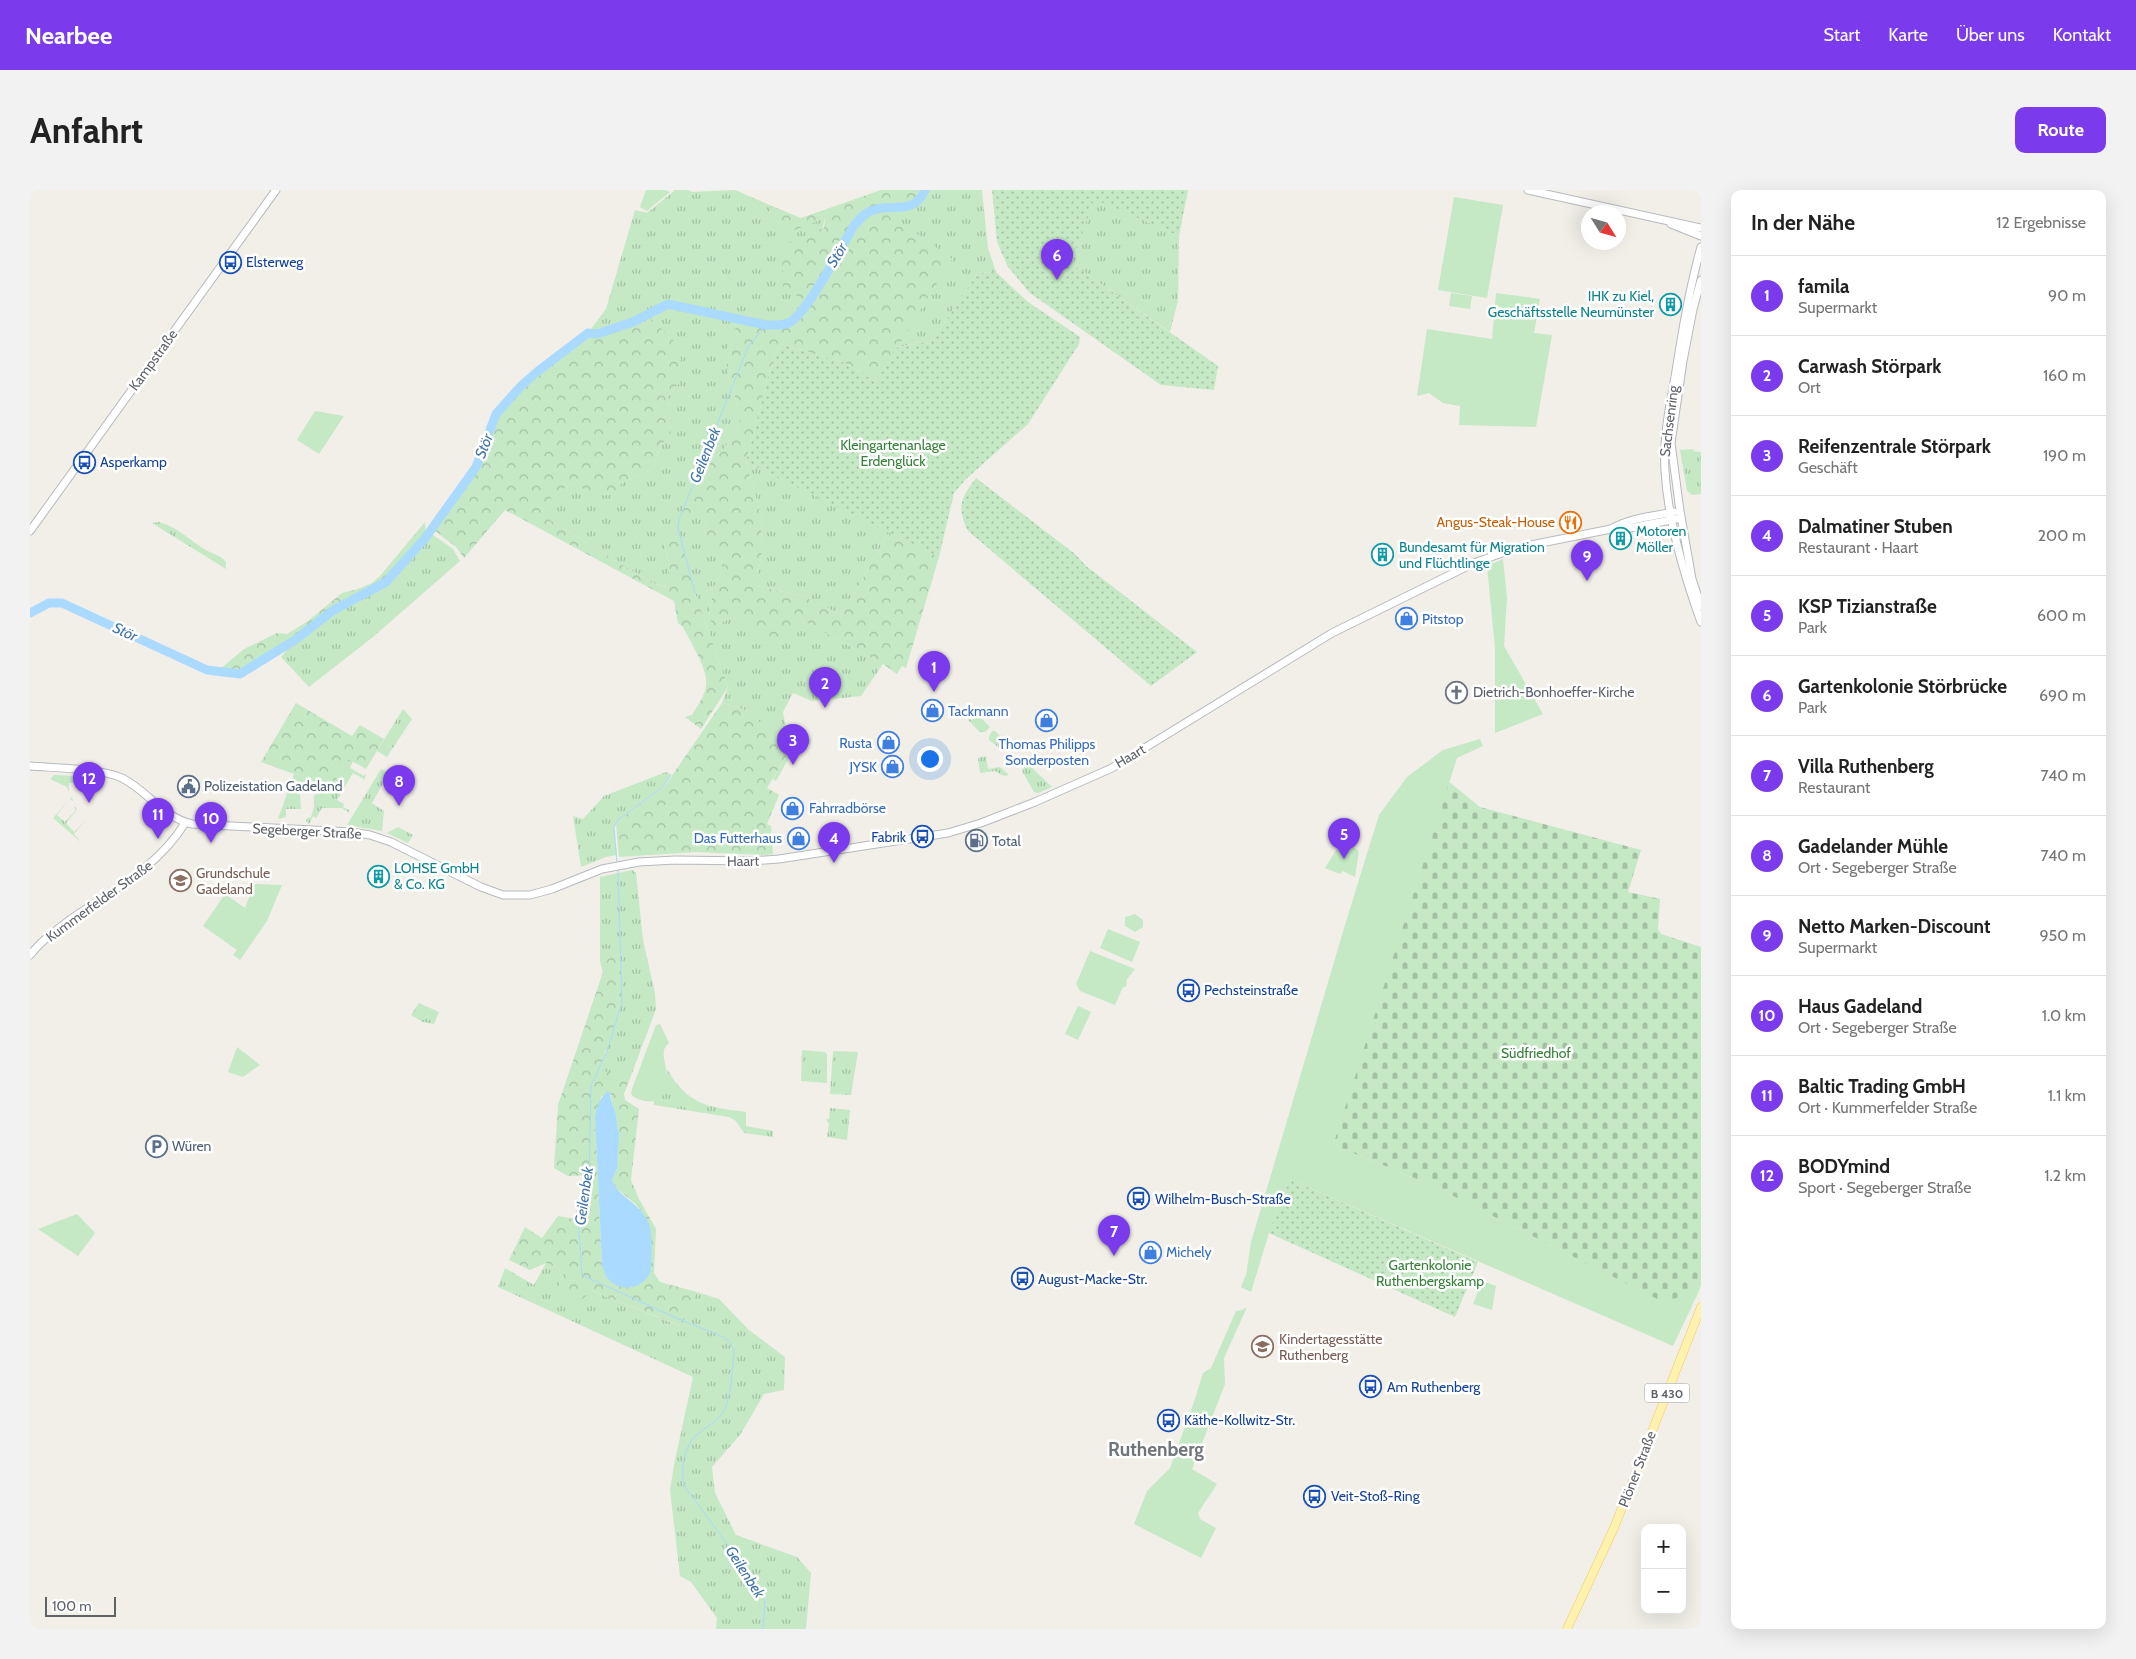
<!DOCTYPE html>
<html lang="de">
<meta charset="utf-8">
<style>
body{margin:0;font-family:Cabin,sans-serif;background:#f2f2f2;color:#222}
.controls{position:absolute;right:15px;bottom:15px;display:grid;overflow:hidden;border-radius:10px;box-shadow:0 5px 20px #0002}
.controls button{width:45px;height:45px;display:grid;place-items:center;padding:0;border:0;border-bottom:1px solid #e0e0e0;background:#fff;color:#222;font:25px sans-serif}
.compass{position:absolute;left:1551px;top:15px;width:45px;height:45px;border-radius:50%;background:#fff;box-shadow:0 5px 20px #0002;rotate:127deg}
.scale{position:absolute;left:15px;bottom:12px;width:71px;box-sizing:border-box;padding-left:5px;border:2px solid #5f6368;border-top:0;font-size:14px;line-height:18px;white-space:nowrap;color:#5f6368;-webkit-text-stroke:4px #fff;paint-order:stroke}
.you{position:absolute;left:899px;top:568px;width:18px;height:18px;margin:-12px;border:4px solid #fff;border-radius:50%;background:#1a73e8;box-shadow:0 0 0 8px #1a73e833}
.badge{display:grid;place-items:center;width:32px;height:32px;border-radius:50%;background:#7c3aed;color:#fff;font-size:16px;font-weight:700}
.pin{position:absolute;translate:-50% -41px;filter:drop-shadow(0 1px 2px #0008)}
.pin::after{content:'';position:absolute;top:26px;width:18px;height:15px;background:inherit;clip-path:polygon(0 0,100% 0,50% 100%)}
.list{margin:0;padding:0;list-style:none}
h2{display:flex;justify-content:space-between;align-items:center;height:65px;margin:0;padding:0 20px;font-size:21px}
h2 small{font-size:16px;font-weight:400;color:#767676}
.list li{display:grid;grid-template-columns:32px 1fr auto;gap:15px;align-items:center;box-sizing:border-box;height:80px;padding:0 20px;border-top:1px solid #e0e0e0}
.list b{display:block;font-size:19px;white-space:nowrap}
.list p{margin:0;font-size:16px;white-space:nowrap;color:#767676}
.list em{font-size:16px;font-style:normal;color:#767676}
.map{position:relative;flex:none;width:1671px;height:1439px;overflow:hidden;border-radius:10px}
header{display:flex;align-items:center;gap:30px;box-sizing:border-box;height:70px;padding:0 25px;background:#7c3aed;color:#fff}
header strong{font-size:24px}
nav{display:flex;gap:28px;margin-inline-start:auto;font-size:18px}
.intro{display:flex;align-items:center;justify-content:space-between;box-sizing:border-box;height:120px;padding:0 30px}
h1{margin:0;font-size:35px}
.button{padding:12px 22px;border-radius:10px;background:#7c3aed;color:#fff;font-size:18px;font-weight:700}
main{display:flex;gap:30px;padding:0 30px}
aside{flex:1;background:#fff;border-radius:10px;box-shadow:0 5px 20px #0002}
.map>svg:first-child{display:block}
.grass{fill:url(#grass-tufts)}
.forest{fill:url(#forest-crowns);fill-rule:evenodd}
.cemetery{fill:url(#cemetery-stones)}
.park{fill:#c5e8c5}
.garden{fill:url(#garden-dots)}
.water{fill:#aadaff}
.lines{fill:none;stroke-linecap:round;stroke-linejoin:round}
.stream{stroke:#aadaff;stroke-width:1}
.river{stroke:#aadaff;stroke-width:9}
.secondary-casing{stroke:#b6babf;stroke-width:9}
.primary-casing{stroke:#f2c960;stroke-width:9}
.secondary{stroke:#fff;stroke-width:7}
.primary{stroke:#fff2af;stroke-width:8}
.labels{text-anchor:middle;dominant-baseline:central;stroke-width:5;stroke-linejoin:round;paint-order:stroke}
.shield{fill:#fff;stroke:#8f9295;stroke-width:1}
.shield-label{font-size:12px;font-weight:bold;fill:#5f6368}
.transit-label{font-size:14px;fill:#164399;stroke:#fff;text-anchor:start}
.culture-label{font-size:14px;fill:#0d838f;stroke:#fff;text-anchor:start}
.street-label{font-size:14px;fill:#5f6368;stroke:#fff}
.park-label{font-size:14px;fill:#348238;stroke:#fff}
.food-label{font-size:14px;fill:#c56008;stroke:#fff;text-anchor:end}
.shop-label{font-size:14px;fill:#366cbe;stroke:#fff;text-anchor:start}
.worship-label{font-size:14px;fill:#5b616d;stroke:#fff;text-anchor:start}
.service-label{font-size:14px;fill:#4e5e75;stroke:#fff;text-anchor:start}
.education-label{font-size:14px;fill:#785e54;stroke:#fff;text-anchor:start}
.water-label{font-size:15px;font-style:italic;fill:#4174aa;stroke:#fff}
.district-label{font-size:19px;font-weight:bold;fill:#70757a;stroke:#fff}
</style>
<header>
<strong>Nearbee</strong>
<nav><a>Start</a><a>Karte</a><a>Über uns</a><a>Kontakt</a></nav>
</header>
<div class="intro"><h1>Anfahrt</h1><a class="button">Route</a></div>
<main>
<div class="map">
<svg width="1671" height="1439" viewBox="0 0 1671 1439">
<defs>
<pattern id="grass-tufts" width="24" height="20" patternUnits="userSpaceOnUse" patternTransform="scale(1.25)"><rect width="24" height="20" fill="#c5e8c5"/><path d="M3 7l-1-3M5 7V3M7 7l1-3M15 17l-1-3M17 17v-4M19 17l1-3" fill="none" stroke="#a3c0a4"/></pattern>
<pattern id="forest-crowns" width="20" height="18" patternUnits="userSpaceOnUse" patternTransform="scale(1.25)"><rect width="20" height="18" fill="#c5e8c5"/><path d="M2 6a3 3 0 1 1 6 0M12 15a3 3 0 1 1 6 0" fill="none" stroke="#a3c0a4"/></pattern>
<pattern id="cemetery-stones" width="16" height="16" patternUnits="userSpaceOnUse" patternTransform="scale(1.25)"><rect width="16" height="16" fill="#c5e8c5"/><path d="M2 7V4a2 2 0 0 1 4 0v3zM10 15v-3a2 2 0 0 1 4 0v3z" fill="#a3c0a4"/></pattern>
<pattern id="garden-dots" width="8" height="8" patternUnits="userSpaceOnUse" patternTransform="scale(1.25)"><rect width="8" height="8" fill="#c5e8c5"/><path d="M2 2h.1M6 6h.1" fill="none" stroke="#a3c0a4" stroke-width="1.8" stroke-linecap="round"/></pattern>
</defs>
<rect width="100%" height="100%" fill="#f1efe8"/>
<!-- grass -->
<g class="grass">
<path d="M645,0H658L662,2L705,0L742,16L735,31L795,27L778,112L767,128L759,133L747,136L736,135L707,145L697,159V185L703,195L710,234L692,262L670,277L677,331L674,342L691,364L692,382L683,398L679,428L684,436L705,426L768,428L853,474L831,506L782,511L763,503L753,522L756,538C731,545 734,531 715,520C709,517 699,515 692,513L698,497L665,403L648,339L634,355L640,376L637,397L622,393L510,324L522,307L544,292L592,293L623,279L631,254L641,247L638,207L650,192L617,125C600,133 577,146 558,143L576,119L605,20L617,23Z"/>
<path d="M893,0H952L958,58L966,82L948,83L900,154L888,152L866,158L922,69L851,19L885,15L894,2Z"/>
<path d="M1064,8L1149,46L1148,110L1140,142L1042,74Z"/>
<path d="M1663,259V261L1671,262V304L1662,305L1657,301L1650,260Z"/>
<path d="M716,272L859,342L812,425L772,406L726,396L732,361L731,325Z"/>
<path d="M129,332C148,337 160,351 176,360C183,364 192,366 196,372V379L122,333Z"/>
<path d="M403,345L423,359L430,371L343,447L279,497L251,467L265,450L302,421L356,392L396,347Z"/>
<path d="M373,519L382,529L357,567L347,561Z"/>
<path d="M947,524L960,537L955,542H950L938,530L939,528L942,530Z"/>
<path d="M962,541H965L976,552L971,559L959,550V547Z"/>
<path d="M781,548L780,555L777,553L774,557L767,553L746,591L743,589L760,560L758,552L771,550L772,553L778,552V549Z"/>
<path d="M956,566L958,579L970,577L979,585L974,586L965,581L950,583L948,568Z"/>
<path d="M318,569L323,571L320,578L334,586L336,584V585L332,595L334,589L323,583L307,610L314,614L313,617L319,620V623L312,618H292L286,628L283,626L279,634L276,631L277,628L281,627L284,617V605L289,604V596H267V604H270L271,619H256V627L248,629L264,584L305,591Z"/>
<path d="M995,576L1001,577L1022,597L1008,603L1004,602L992,581Z"/>
<path d="M351,579L359,583L342,613L354,621L352,641L317,635Z"/>
<path d="M636,582L641,585L634,596L589,630L584,637L587,665L576,667L551,677L543,626L553,629L574,606Z"/>
<path d="M24,585L45,586L43,593H39V602L37,597L20,589Z"/>
<path d="M42,607L43,611L40,609L27,625L35,632L46,620L44,618L45,616L47,620L36,633L44,642L57,629L44,644L52,653L23,628Z"/>
<path d="M368,637L383,645L378,653L357,643Z"/>
<path d="M602,680L606,683L613,750L625,803L626,819L599,891L568,879L576,861L590,764L570,772V687Z"/>
<path d="M389,813L409,822L404,834L393,832L381,825Z"/>
<path d="M772,860L794,862L797,864V893L771,891Z"/>
<path d="M803,861L828,862L821,905L800,904Z"/>
<path d="M637,879C658,915 677,917 716,922V936L743,941V947L714,943L706,931L699,927L624,915V911L629,910L637,892Z"/>
<path d="M800,918L820,920L817,950L797,947L799,934L796,929H799Z"/>
<path d="M516,1073L535,1080L526,1103L562,1101L650,1136L667,1102L689,1109L719,1140L755,1167L754,1200L734,1204L710,1245L682,1277L685,1303L706,1345L767,1367L781,1383L776,1439H686L687,1428L661,1392L650,1386L640,1300L644,1275L663,1187L468,1097L475,1078L504,1095Z"/>
</g>
<!-- forest -->
<g class="forest">
<path d="M851,0H893C893,20 866,16 852,19L922,69L846,192L815,173L751,154L741,175L716,272L731,325L732,361L726,396L772,406L812,425L859,342L909,367L876,478L872,476L867,484L853,474L768,428L746,457L706,426L684,436L679,428L683,398L692,382L691,365L674,342L677,331L652,321L670,277L692,262L710,234L703,195L697,185V159L707,145L703,128C735,134 758,145 778,112L753,98L752,55L794,38L795,28L760,42L735,31L742,16L771,28Z"/>
<path d="M617,125L651,158L650,192L638,207L641,247L631,254L623,279L592,293L585,303C564,309 560,304 544,292L522,307L510,324L622,393L636,397L640,376L634,355L648,338L665,403L698,497L671,539L655,527L662,525C667,516 675,506 676,496C679,481 660,451 653,437L648,433L644,411L475,320L434,368L426,357L405,341L446,277L466,224L491,196L508,181L558,143C577,146 600,133 617,125Z"/>
<path d="M395,332L396,347L356,392L302,421L265,450L210,484H197L189,480L214,459L247,443L257,444L278,431L312,403L328,399L342,393L350,386Z"/>
<path d="M266,513L322,546L330,535L354,549L336,579L318,569L305,591L264,584L231,572Z"/>
<path d="M692,513C699,515 709,517 715,520C734,531 731,544 756,538L760,560L737,598L749,605L737,634L741,636L743,664L735,665L666,662L589,667L586,635L589,630L635,596Z"/>
<path d="M590,764L592,813L569,879L599,891L594,904L595,910L609,919L601,990L609,1009L626,1039L624,1083L630,1092L667,1102L651,1136L562,1101L550,1111L526,1103L535,1080L516,1073L500,1080L479,1070L495,1037L512,1048L528,1026L544,1029L558,985L538,986L524,978L528,915L573,782L570,772ZM580,902L587,940V979L582,990L585,997L610,1018L577,1088L572,1075L565,929L571,907Z"/>
</g>
<!-- cemetery -->
<path class="cemetery" d="M1418,591L1450,617L1611,660L1598,702L1630,709L1628,739L1631,744L1671,757V1095L1669,1101L1634,1113L1401,995L1303,955Z"/>
<!-- park -->
<g class="park">
<path d="M616,0H635L640,2L617,21L610,17Z"/>
<path d="M1424,7L1473,15L1457,108L1408,100Z"/>
<path d="M1421,103L1442,106L1440,119L1419,116Z"/>
<path d="M1466,103L1510,109L1504,143L1522,145L1506,237L1429,235L1430,216L1413,213L1399,203L1387,206L1397,139L1462,149Z"/>
<path d="M285,221L314,226L289,264L267,250Z"/>
<path d="M1473,369L1477,408L1474,456L1513,524L1465,543V458L1457,376Z"/>
<path d="M1450,549L1453,556L1427,568L1303,955L1401,995L1633,1112L1669,1101L1643,1156L1259,989L1239,1043L1221,1102L1211,1097L1216,1085L1221,1052L1315,735L1349,625L1377,587L1413,560Z"/>
<path d="M1313,649L1329,661L1325,687L1313,681L1310,684L1295,678Z"/>
<path d="M224,694L252,695L237,731L210,770L203,765L207,760L173,736L195,704L215,718Z"/>
<path d="M1105,724L1113,730V737L1105,742L1095,736V727Z"/>
<path d="M1078,739L1110,752L1102,772L1070,758Z"/>
<path d="M1060,761L1105,779L1097,789L1096,797H1093L1085,815L1050,801L1046,794Z"/>
<path d="M1048,816L1061,822L1048,850L1035,844Z"/>
<path d="M630,834L639,853C623,864 650,889 629,910C621,913 606,911 601,904L602,899L626,835Z"/>
<path d="M207,857L230,875L213,887L198,882Z"/>
<path d="M47,1024L65,1043L48,1066L8,1039Z"/>
<path d="M1452,1091L1466,1096L1462,1120L1443,1114Z"/>
<path d="M1217,1117L1194,1168L1195,1194L1162,1279L1187,1294L1168,1323L1170,1329L1186,1338L1171,1368L1104,1334L1117,1301L1140,1278L1165,1209L1173,1183L1181,1178L1206,1121L1212,1120Z"/>
</g>
<!-- garden -->
<g class="garden">
<path d="M962,0H1158L1149,46L1064,9L1042,74L1188,176L1184,200L1131,195L1000,103L978,77L967,52Z"/>
<path d="M966,82L998,112L1050,147L1049,154L998,234L936,289L924,303L909,367L716,272L741,175L751,154L815,173L846,192L866,158L889,152L900,154L948,83Z"/>
<path d="M946,288L1045,364L1056,376L1167,462L1121,496L938,341C926,317 931,308 946,288Z"/>
<path d="M1259,989L1448,1072L1425,1127L1239,1043Z"/>
</g>
<!-- water -->
<path class="water" d="M577,902H580C580,911 584,917 586,926C587,932 586,937 589,942L587,979L582,990C589,1009 612,1012 620,1037C622,1043 622,1078 620,1083C612,1099 591,1103 578,1089C575,1086 574,1080 572,1075L565,928C567,918 568,910 577,902Z"/>
<g class="lines">
<!-- stream -->
<g class="stream">
<path d="M665,403L648,338L649,330L718,157L736,135"/>
<path d="M587,674L584,637L588,630L634,596L641,585"/>
<path d="M588,680L592,813L577,861L561,896L559,993L548,1027L552,1085L644,1127L693,1147L700,1152L704,1161C702,1177 702,1203 695,1218C690,1231 678,1235 668,1244C653,1256 650,1280 655,1297L728,1396L735,1411L733,1439"/>
</g>
<!-- river -->
<path class="river" d="M0,423L19,413H32L177,480L210,484L265,450L302,421L356,392L396,347L446,277L466,224L491,196L508,181L558,143L567,144L603,132L638,114L736,135C744,135 752,136 759,133C776,125 812,56 823,37C829,30 833,24 841,21C862,12 883,27 895,0"/>
<defs>
<g id="secondary">
<path d="M1498,0L1671,38"/>
<path d="M1641,34L1671,46"/>
<path d="M1671,57C1659,100 1652,143 1645,187C1639,218 1633,250 1635,281C1638,332 1654,385 1671,432"/>
<path d="M1671,90L1663,119L1653,171L1641,253L1650,321L1662,389L1671,416"/>
<path d="M1581,339C1599,328 1624,326 1644,322"/>
<path d="M0,341L246,0"/>
<path d="M0,576C25,578 70,578 92,588C118,601 132,627 162,634L322,642L340,645L361,652L451,697L473,705H500L522,699L572,679L609,672L645,670L720,671L749,669L918,643L951,633L1005,612L1082,578L1302,443L1444,373L1486,358L1581,339L1590,340L1651,328"/>
<path d="M0,765C12,750 26,740 41,729C83,700 128,677 155,633"/>
</g>
<path id="primary" d="M1537,1439L1584,1338L1671,1117"/>
</defs>
<!-- secondary casing -->
<use href="#secondary" class="secondary-casing"/>
<!-- primary casing -->
<use href="#primary" class="primary-casing"/>
<!-- secondary -->
<use href="#secondary" class="secondary"/>
<!-- primary -->
<use href="#primary" class="primary"/>
</g>
<!-- icons -->
<defs>
<symbol id="bus-ring" viewBox="-11 -11 22 22"><circle r="9.5" fill="#fff" stroke="#1a4fb4" stroke-width="1.5"/><path d="M-5-6H5V4H4V6H2V4H-2V6H-4V4H-5ZM-3.5-4V0h7V-4ZM-3.5 1.2v1.5H-2V1.2ZM2 1.2v1.5H3.5V1.2Z" fill="#1a4fb4"/></symbol>
<symbol id="building-ring" viewBox="-11 -11 22 22"><circle r="9.5" fill="#fff" stroke="#0f9aa8" stroke-width="1.5"/><path d="M-4-6H4V6H1V3H-1V6H-4ZM-2.5-4.3h1.7v1.8h-1.7ZM.8-4.3h1.7v1.8H.8ZM-2.5-1h1.7V.8h-1.7ZM.8-1h1.7V.8H.8Z" fill="#0f9aa8"/></symbol>
<symbol id="restaurant-ring" viewBox="-11 -11 22 22"><circle r="9.5" fill="#fff" stroke="#e8710a" stroke-width="1.5"/><path d="M-5-6h1v4h1v-4h1v4h1v-4h1v5L-1.5 .5V6h-2V.5L-5-1ZM5-6V6H3V1.5H1.5Q1.5-4 5-6Z" fill="#e8710a"/></symbol>
<symbol id="shop-ring" viewBox="-11 -11 22 22"><circle r="9.5" fill="#fff" stroke="#3f7fe0" stroke-width="1.5"/><path d="M-5-2.5h2.3a2.7 3.5 0 0 1 5.4 0H5L5.5 6h-11ZM-1.5-2.5h3a1.5 2.3 0 0 0-3 0Z" fill="#3f7fe0"/></symbol>
<symbol id="church-ring" viewBox="-11 -11 22 22"><circle r="9.5" fill="#fff" stroke="#6b7280" stroke-width="1.5"/><path d="M-1.2-6h2.4v3.5h3.3v2.4h-3.3V6h-2.4V-.1h-3.3v-2.4h3.3Z" fill="#6b7280"/></symbol>
<symbol id="civic-ring" viewBox="-11 -11 22 22"><circle r="9.5" fill="#fff" stroke="#5c6f8a" stroke-width="1.5"/><path d="M-.6-6.5H3V-4.5H.6V-3L4-1V1h2V6H-6V1h2V-1L-.6-3ZM-1.2 2.5V6h2.4V2.5Z" fill="#5c6f8a"/></symbol>
<symbol id="fuel-ring" viewBox="-11 -11 22 22"><circle r="9.5" fill="#fff" stroke="#5c6f8a" stroke-width="1.5"/><path d="M-5.5-6h7V0h2V4h1.3V-2.5L3-4.5l.8-.8L6-3V5H2.5V1h-1V6h-7ZM-4.2-4.7v3.2H.2V-4.7Z" fill="#5c6f8a"/></symbol>
<symbol id="school-ring" viewBox="-11 -11 22 22"><circle r="9.5" fill="#fff" stroke="#8d6e63" stroke-width="1.5"/><path d="M0-5L7-2L0 1L-7-2ZM-4 1L0 2.5L4 1V4Q0 6-4 4Z" fill="#8d6e63"/></symbol>
<symbol id="parking-ring" viewBox="-11 -11 22 22"><circle r="9.5" fill="#fff" stroke="#5c6f8a" stroke-width="1.5"/><path d="M-3.5-5.5H1a3.5 3.5 0 0 1 0 7H-1V5.5H-3.5ZM-1-3.4V-.6H.8a1.4 1.4 0 0 0 0-2.8Z" fill="#5c6f8a"/></symbol>
</defs>
<g fill-rule="evenodd">
<use href="#bus-ring" x="188" y="60" width="25" height="25"/>
<use href="#building-ring" x="1628" y="102" width="25" height="25"/>
<use href="#bus-ring" x="42" y="260" width="25" height="25"/>
<use href="#restaurant-ring" x="1528" y="320" width="25" height="25"/>
<use href="#building-ring" x="1578" y="336" width="25" height="25"/>
<use href="#building-ring" x="1340" y="352" width="25" height="25"/>
<use href="#shop-ring" x="1364" y="416" width="25" height="25"/>
<use href="#church-ring" x="1414" y="490" width="25" height="25"/>
<use href="#shop-ring" x="890" y="508" width="25" height="25"/>
<use href="#shop-ring" x="1004" y="518" width="25" height="25"/>
<use href="#shop-ring" x="846" y="540" width="25" height="25"/>
<use href="#shop-ring" x="850" y="564" width="25" height="25"/>
<use href="#civic-ring" x="146" y="584" width="25" height="25"/>
<use href="#shop-ring" x="750" y="606" width="25" height="25"/>
<use href="#bus-ring" x="880" y="634" width="25" height="25"/>
<use href="#shop-ring" x="756" y="636" width="25" height="25"/>
<use href="#fuel-ring" x="934" y="638" width="25" height="25"/>
<use href="#building-ring" x="336" y="674" width="25" height="25"/>
<use href="#school-ring" x="138" y="678" width="25" height="25"/>
<use href="#bus-ring" x="1146" y="788" width="25" height="25"/>
<use href="#parking-ring" x="114" y="944" width="25" height="25"/>
<use href="#bus-ring" x="1096" y="996" width="25" height="25"/>
<use href="#shop-ring" x="1108" y="1050" width="25" height="25"/>
<use href="#bus-ring" x="980" y="1076" width="25" height="25"/>
<use href="#school-ring" x="1220" y="1144" width="25" height="25"/>
<use href="#bus-ring" x="1328" y="1184" width="25" height="25"/>
<use href="#bus-ring" x="1126" y="1218" width="25" height="25"/>
<use href="#bus-ring" x="1272" y="1294" width="25" height="25"/>
</g>
<g class="labels">
<!-- shield labels -->
<rect class="shield" x="1614.5" y="1193.5" width="45" height="19" rx="4"/>
<g class="shield-label">
<text x="1637" y="1203">B 430</text>
</g>
<!-- transit labels -->
<g class="transit-label">
<text x="216" y="72">Elsterweg</text>
<text x="70" y="272">Asperkamp</text>
<text x="876" y="647" text-anchor="end">Fabrik</text>
<text x="1174" y="800">Pechsteinstraße</text>
<text x="1125" y="1009">Wilhelm-Busch-Straße</text>
<text x="1008" y="1089">August-Macke-Str.</text>
<text x="1357" y="1197">Am Ruthenberg</text>
<text x="1154" y="1230">Käthe-Kollwitz-Str.</text>
<text x="1301" y="1306">Veit-Stoß-Ring</text>
</g>
<!-- culture labels -->
<g class="culture-label">
<text x="1624" y="106" text-anchor="end">IHK zu Kiel,<tspan x="1624" dy="16">Geschäftsstelle Neumünster</tspan></text>
<text x="1606" y="341">Motoren<tspan x="1606" dy="16">Möller</tspan></text>
<text x="1369" y="357">Bundesamt für Migration<tspan x="1369" dy="16">und Flüchtlinge</tspan></text>
<text x="364" y="678">LOHSE GmbH<tspan x="364" dy="16">&amp; Co. KG</tspan></text>
</g>
<!-- street labels -->
<g class="street-label">
<text transform="translate(123 170) rotate(-54)">Kampstraße</text>
<text transform="translate(1639 231) rotate(-83)">Sachsenring</text>
<text transform="translate(1100 566) rotate(-31)">Haart</text>
<text transform="translate(277 641) rotate(3)">Segeberger Straße</text>
<text transform="translate(713 671) rotate(-1)">Haart</text>
<text transform="translate(69 711) rotate(-36)">Kummerfelder Straße</text>
<text transform="translate(1607 1279) rotate(-69)">Plöner Straße</text>
</g>
<!-- park labels -->
<g class="park-label">
<text x="863" y="255">Kleingartenanlage<tspan x="863" dy="16">Erdenglück</tspan></text>
<text x="1506" y="863">Südfriedhof</text>
<text x="1400" y="1075">Gartenkolonie<tspan x="1400" dy="16">Ruthenbergskamp</tspan></text>
</g>
<!-- food labels -->
<g class="food-label">
<text x="1525" y="332">Angus-Steak-House</text>
</g>
<!-- shop labels -->
<g class="shop-label">
<text x="1392" y="429">Pitstop</text>
<text x="918" y="521">Tackmann</text>
<text x="842" y="553" text-anchor="end">Rusta</text>
<text x="1017" y="554" text-anchor="middle">Thomas Philipps<tspan x="1017" dy="16">Sonderposten</tspan></text>
<text x="847" y="577" text-anchor="end">JYSK</text>
<text x="779" y="618">Fahrradbörse</text>
<text x="752" y="648" text-anchor="end">Das Futterhaus</text>
<text x="1136" y="1062">Michely</text>
</g>
<!-- worship labels -->
<g class="worship-label">
<text x="1443" y="502">Dietrich-Bonhoeffer-Kirche</text>
</g>
<!-- service labels -->
<g class="service-label">
<text x="174" y="596">Polizeistation Gadeland</text>
<text x="962" y="651">Total</text>
<text x="142" y="956">Würen</text>
</g>
<!-- education labels -->
<g class="education-label">
<text x="166" y="683">Grundschule<tspan x="166" dy="16">Gadeland</tspan></text>
<text x="1249" y="1149">Kindertagesstätte<tspan x="1249" dy="16">Ruthenberg</tspan></text>
</g>
<!-- water labels -->
<g class="water-label">
<text transform="translate(807 65) rotate(-58)">Stör</text>
<text transform="translate(454 256) rotate(-69)">Stör</text>
<text transform="translate(675 265) rotate(-68)">Geilenbek</text>
<text transform="translate(95 442) rotate(25)">Stör</text>
<text transform="translate(554 1006) rotate(-82)">Geilenbek</text>
<text transform="translate(715 1382) rotate(57)">Geilenbek</text>
</g>
<!-- district labels -->
<g class="district-label">
<text x="1126" y="1259">Ruthenberg</text>
</g>
</g>
</svg>
<div class="controls">
<button>+</button>
<button>−</button>
</div>
<svg class="compass" viewBox="-18 -18 36 36"><path d="M0-13l5 13h-10z" fill="#e53935"/><path d="M0 13l5-13h-10z" fill="#767676"/></svg>
<div class="scale">100 m</div>
<div class="you"></div>
<div class="pin badge" style="left:904px;top:502px">1</div>
<div class="pin badge" style="left:795px;top:518px">2</div>
<div class="pin badge" style="left:763px;top:575px">3</div>
<div class="pin badge" style="left:804px;top:673px">4</div>
<div class="pin badge" style="left:1314px;top:669px">5</div>
<div class="pin badge" style="left:1027px;top:90px">6</div>
<div class="pin badge" style="left:1084px;top:1066px">7</div>
<div class="pin badge" style="left:369px;top:616px">8</div>
<div class="pin badge" style="left:1557px;top:391px">9</div>
<div class="pin badge" style="left:181px;top:653px">10</div>
<div class="pin badge" style="left:128px;top:649px">11</div>
<div class="pin badge" style="left:59px;top:613px">12</div>
</div>
<aside>
<h2>In der Nähe<small>12 Ergebnisse</small></h2>
<ul class="list">
<li><span class="badge">1</span><div><b>famila</b><p>Supermarkt</p></div><em>90 m</em></li>
<li><span class="badge">2</span><div><b>Carwash Störpark</b><p>Ort</p></div><em>160 m</em></li>
<li><span class="badge">3</span><div><b>Reifenzentrale Störpark</b><p>Geschäft</p></div><em>190 m</em></li>
<li><span class="badge">4</span><div><b>Dalmatiner Stuben</b><p>Restaurant · Haart</p></div><em>200 m</em></li>
<li><span class="badge">5</span><div><b>KSP Tizianstraße</b><p>Park</p></div><em>600 m</em></li>
<li><span class="badge">6</span><div><b>Gartenkolonie Störbrücke</b><p>Park</p></div><em>690 m</em></li>
<li><span class="badge">7</span><div><b>Villa Ruthenberg</b><p>Restaurant</p></div><em>740 m</em></li>
<li><span class="badge">8</span><div><b>Gadelander Mühle</b><p>Ort · Segeberger Straße</p></div><em>740 m</em></li>
<li><span class="badge">9</span><div><b>Netto Marken-Discount</b><p>Supermarkt</p></div><em>950 m</em></li>
<li><span class="badge">10</span><div><b>Haus Gadeland</b><p>Ort · Segeberger Straße</p></div><em>1.0 km</em></li>
<li><span class="badge">11</span><div><b>Baltic Trading GmbH</b><p>Ort · Kummerfelder Straße</p></div><em>1.1 km</em></li>
<li><span class="badge">12</span><div><b>BODYmind</b><p>Sport · Segeberger Straße</p></div><em>1.2 km</em></li>
</ul>
</aside>
</main>
